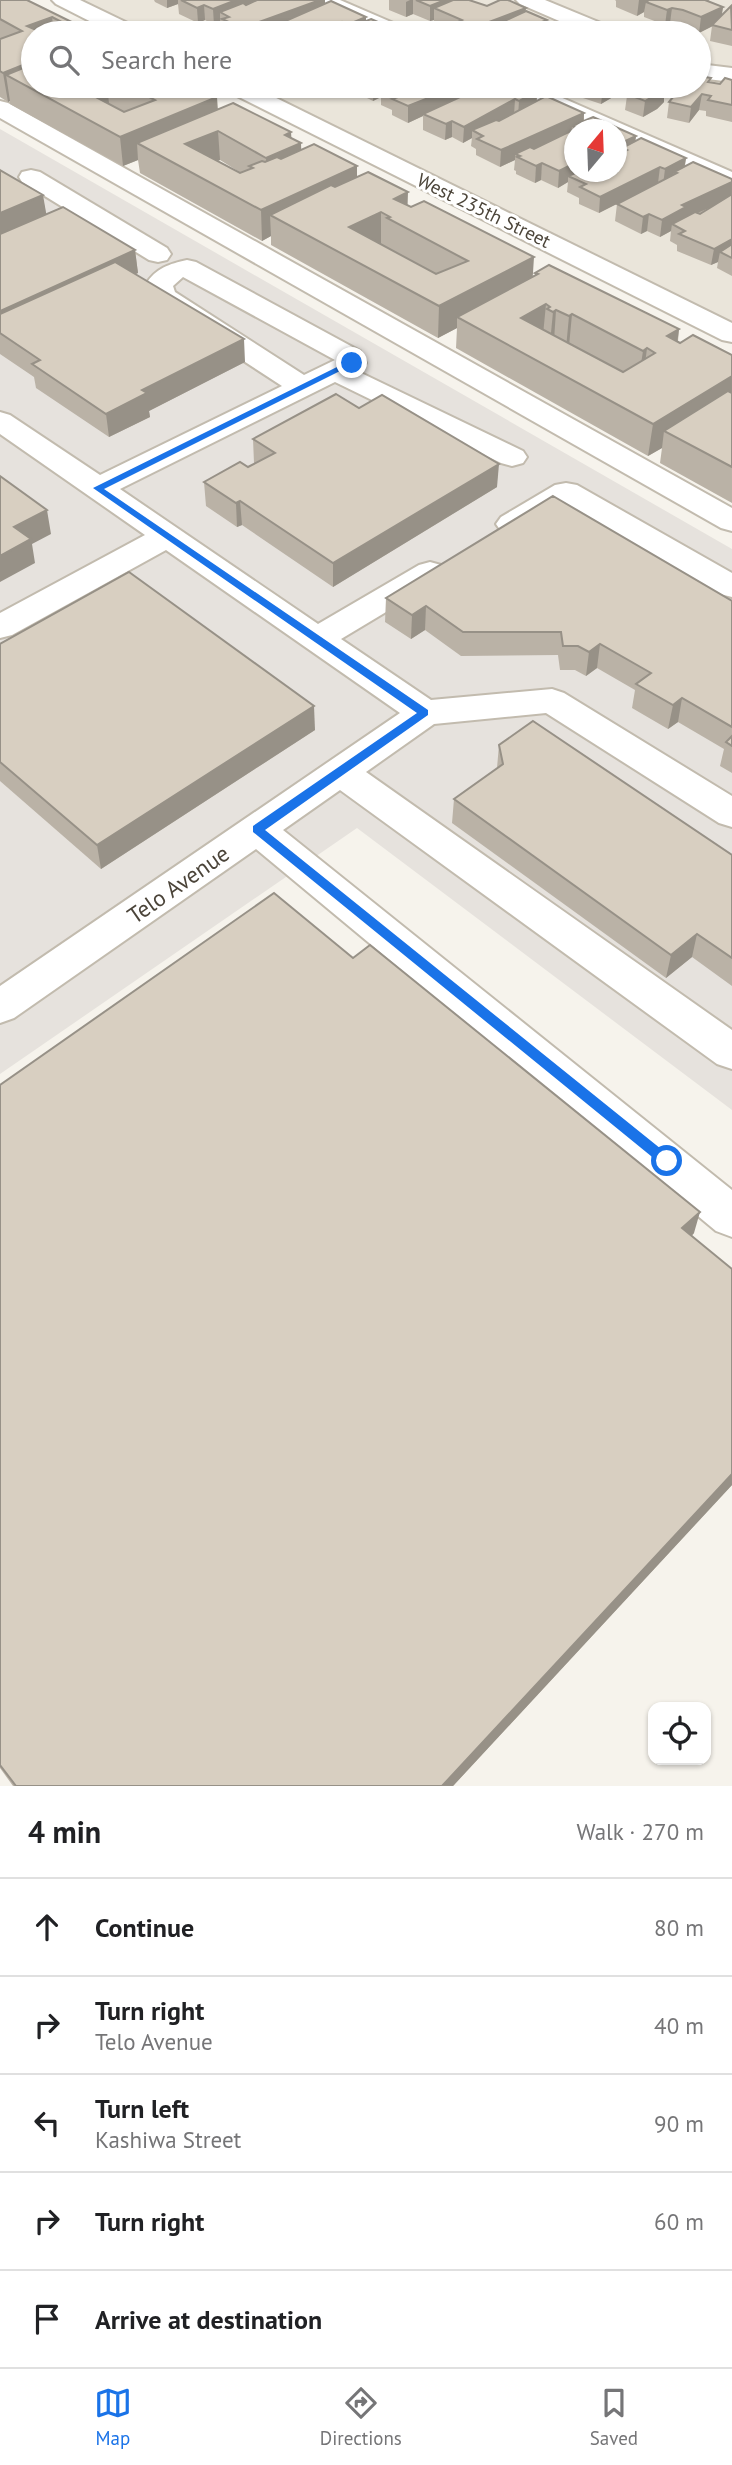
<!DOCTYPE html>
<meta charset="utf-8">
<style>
body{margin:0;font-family:"PT Sans",sans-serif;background:#f6f6f6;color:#202124}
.controls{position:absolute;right:21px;bottom:21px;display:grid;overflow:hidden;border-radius:14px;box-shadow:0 2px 5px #0004}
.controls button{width:63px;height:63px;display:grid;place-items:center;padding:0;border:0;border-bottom:2px solid #e0e0e0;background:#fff;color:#202124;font:35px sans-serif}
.compass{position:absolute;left:564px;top:119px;width:63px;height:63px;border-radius:50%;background:#fff;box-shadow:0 2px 5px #0004;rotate:19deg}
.stop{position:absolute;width:21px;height:21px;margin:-16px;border:5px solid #1a73e8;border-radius:50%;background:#fff}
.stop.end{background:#1a73e8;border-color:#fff;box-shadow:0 2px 7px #0008}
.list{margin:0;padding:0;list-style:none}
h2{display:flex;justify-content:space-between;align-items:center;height:91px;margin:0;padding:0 28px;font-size:30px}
h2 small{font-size:23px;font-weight:400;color:#757577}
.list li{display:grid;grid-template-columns:46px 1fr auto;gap:21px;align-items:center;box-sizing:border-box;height:98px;padding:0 28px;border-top:2px solid #e0e0e0}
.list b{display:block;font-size:26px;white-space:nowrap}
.list p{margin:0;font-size:23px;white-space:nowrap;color:#757577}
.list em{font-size:23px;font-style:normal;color:#757577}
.icon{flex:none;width:38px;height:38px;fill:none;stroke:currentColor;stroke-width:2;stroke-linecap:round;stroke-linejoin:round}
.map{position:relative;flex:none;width:732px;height:1786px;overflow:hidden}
.search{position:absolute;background:#fff;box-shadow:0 2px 5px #0004;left:21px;right:21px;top:21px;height:77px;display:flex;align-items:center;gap:18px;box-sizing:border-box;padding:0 24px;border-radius:38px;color:#757577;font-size:26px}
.sheet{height:581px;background:#fff}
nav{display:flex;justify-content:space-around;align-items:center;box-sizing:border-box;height:98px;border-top:2px solid #e0e0e0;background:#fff;font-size:19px;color:#757577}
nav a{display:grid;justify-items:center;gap:4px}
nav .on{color:#1a73e8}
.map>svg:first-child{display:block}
.residential{fill:#eae5da;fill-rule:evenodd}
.industrial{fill:#e6e2dd}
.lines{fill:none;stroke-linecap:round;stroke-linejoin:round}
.minor-casing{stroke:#c2bbae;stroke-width:4}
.minor{fill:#fff;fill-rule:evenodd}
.wall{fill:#bab2a6;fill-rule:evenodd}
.shaded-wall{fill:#979187}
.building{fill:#d8cfc1;stroke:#979187;stroke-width:2;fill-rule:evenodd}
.route{fill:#1a73e8}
.labels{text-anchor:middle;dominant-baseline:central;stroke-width:6;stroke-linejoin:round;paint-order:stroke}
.far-street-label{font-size:19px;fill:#4b4439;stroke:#fff}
.street-label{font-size:23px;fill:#4b4439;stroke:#fff}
</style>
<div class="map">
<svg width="732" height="1786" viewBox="0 0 732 1786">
<rect width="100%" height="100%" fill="#f6f3ec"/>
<!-- residential -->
<path class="residential" d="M82,0H732V334L249,86H699V33H147ZM574,130H616V172H574Z"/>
<!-- industrial -->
<path class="industrial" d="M0,129L732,549V1110L357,828L0,1074Z"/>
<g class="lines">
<defs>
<g id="minor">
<path d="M52,0H80L138,28L141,33H113L56,4Z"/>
<path d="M311,0H340L405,28L408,33H379L315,4Z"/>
<path d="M516,0H545L613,28L616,33H587L520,4Z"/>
<path d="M699,64L732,68V82L699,78Z"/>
<path d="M224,86H252L732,323V342L722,340L227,91Z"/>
<path d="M505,86H535L732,172V188L616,139V130H594L508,91Z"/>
<path d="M0,101L8,103L732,508V531L721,528L0,118Z"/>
<path d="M31,170L40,172L167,248L171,254L167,260L158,262L149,260L22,182L19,177L22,172Z"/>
<path d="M187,260L196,262L360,351L366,363L357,371L523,451L527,457L523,463L512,466L501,463L335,382L120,489L318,624L419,565L430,562L441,565L446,572L441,579L341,639L431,700L552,689L564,693L732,796V827L719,823L546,713L434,724L366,772L732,1030V1069L717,1064L340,790L283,830L732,1190V1237L716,1231L256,849L14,1018L0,1023V986L400,713L166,550L12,635L0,638V613L145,535L0,434V412L10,415L100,475L282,386L153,302L146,284C156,268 169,264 187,260ZM183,277L335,360L304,375L175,292L173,286Z"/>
<path d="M566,483L577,485L732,573V597L720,594L566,505C546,517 525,537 501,531L496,524L501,517L555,485Z"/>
</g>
</defs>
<!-- minor casing -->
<use href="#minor" class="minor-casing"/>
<!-- minor -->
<use href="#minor" class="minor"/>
</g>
<!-- wall -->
<g class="wall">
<path d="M0,0H27L94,33L33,86H196L218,109L291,132V138L301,150L357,166V177L533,277L535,276V273L679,329L678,341L680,343L732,355V503L660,463L662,448L648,456L456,348L457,328L438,338L271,245V236L262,241L140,173L138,160L123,166L10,104V101L8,102L0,97ZM220,160L241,173H240L217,161Z"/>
<path d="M154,0H325V4L366,20L403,33H223V29L221,28L220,22L214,25L205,20L198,23L179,14L178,4L167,8L155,2Z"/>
<path d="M389,0H469L487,6L526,8L525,11L547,27L569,33H453L434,24V20L430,21L413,14L406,17L389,10Z"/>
<path d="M615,0H709V2L723,7L721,16L732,6V46L710,41L712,26L699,33L681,25L670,23L665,25L644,17V12L637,16L616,7V1Z"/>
<path d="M732,80V122L706,116V111L699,110L689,123L667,118L669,102L710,82L720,84Z"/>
<path d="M336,86H522L537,92V101L546,96L584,113V121L593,117L636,136L635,141L641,138L686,158L685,166L693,162L732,179V276L717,268L718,262L711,265L677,251V245L670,241L671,231L660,237L647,231L641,234L615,221L617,204L658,183L599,213L579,204V198L567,192L568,182L558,188L541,180L535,183L516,174V171L514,170L515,160L500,167L476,155V149L471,146L472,138L463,143L452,137L445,140L423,130V116L408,123L392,115V110L381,105V97L373,101L357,93L351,96L336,88ZM575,130H617V172H575Z"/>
<path d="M584,86H674L673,92L664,98V102L657,109L643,117L625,110L627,96L618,94L601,104L583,98Z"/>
<path d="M0,170L46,214L135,250L138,273L135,274L245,362L149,411L150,417L109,437L36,388L34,377L0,354Z"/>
<path d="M253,439L497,487L333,587L242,525L237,527L206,506L204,482L248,467L255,463H254Z"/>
<path d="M386,598L732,601V773L720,766L724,749L678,722L668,729L632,708L635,690L597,668L586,676L575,670H560L558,655L461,656L425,630L411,639L385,622Z"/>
<path d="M0,644L315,730L101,869L0,781Z"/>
<path d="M499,745L732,855V986L692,957L666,978L452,823L454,799L497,768Z"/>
<path d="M0,1085L694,1233L692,1236L732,1269V1485L453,1786H13L0,1768Z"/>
</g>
<!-- shaded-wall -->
<g class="shaded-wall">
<path d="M167,0H178V4L167,8Z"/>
<path d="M233,0H274L229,17L220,12V22L214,25L213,9Z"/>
<path d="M320,0H325V14L272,33H242V28Z"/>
<path d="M410,0H413V14L406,17V2Z"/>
<path d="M445,0H462L434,8V20L430,21V6Z"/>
<path d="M639,0H668L646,2L644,12L637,16Z"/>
<path d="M204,5L205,20L198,23L197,8Z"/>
<path d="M723,7L721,22L699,33L701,17Z"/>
<path d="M526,8L524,23L483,31L482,33H468V30Z"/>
<path d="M672,8L670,23L665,25L667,10Z"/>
<path d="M52,17L54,33H33L27,26Z"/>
<path d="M366,17V32L351,27V33H347V25Z"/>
<path d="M547,20L546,33L539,23Z"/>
<path d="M342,22V33H318Z"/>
<path d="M33,61V86L6,75L10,101L8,102L3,73Z"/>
<path d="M75,86H107L109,103L79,115Z"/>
<path d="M351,86H357V93L351,96Z"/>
<path d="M374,86H404L381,89V97L373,101Z"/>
<path d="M459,86H481V93L423,114V116L408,123V106Z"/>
<path d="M607,86H619L618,94L601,104L603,88Z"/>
<path d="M661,86H674L673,92L664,98V102L657,109L643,117L645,101Z"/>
<path d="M537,92L536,108L518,117L519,101Z"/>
<path d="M702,94L699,110L689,123L691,107Z"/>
<path d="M217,97L219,126L137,143L138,160L123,166L120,137Z"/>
<path d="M515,99L514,115L472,130V138L463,143L464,127Z"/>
<path d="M584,113L583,130L572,126L571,135L520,156L515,154V160L500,167L501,150Z"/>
<path d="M452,121V137L445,140L446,124Z"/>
<path d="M218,131L220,160L191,173L185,144Z"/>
<path d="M291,132L292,147L301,143L302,172L267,188L266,158L285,135Z"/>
<path d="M636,136L634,152L622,148L620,159L617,161V145Z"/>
<path d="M686,158L683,175L674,172L673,180L663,185L665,169Z"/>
<path d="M542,163L541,180L535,183L536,166Z"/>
<path d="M575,163V172H586L568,176V182L558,188L559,171Z"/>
<path d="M357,166V196L270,215L271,236L262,241L261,210Z"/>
<path d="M660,167L658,183L599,213L600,197Z"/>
<path d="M732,182V198L672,224L671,231L660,237L662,220L682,205Z"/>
<path d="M408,192L407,222L394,199Z"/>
<path d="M43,195L47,218L0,237V213Z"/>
<path d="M381,212V243L349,258V227Z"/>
<path d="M649,214L647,231L641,234L643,217Z"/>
<path d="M732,239V254L720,252L718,262L711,265L714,249Z"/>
<path d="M135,250L138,273L2,335L0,333V311Z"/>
<path d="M534,257L532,288L457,317V328L438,338L439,306Z"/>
<path d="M546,304L543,335L521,318Z"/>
<path d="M556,310L554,341L550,343L553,312Z"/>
<path d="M572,314L569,346L566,348L569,316Z"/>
<path d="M679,329L675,360L667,336Z"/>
<path d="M244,339L245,362L149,411L150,417L109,437L106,414L142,390Z"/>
<path d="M647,348L643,380L638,383L643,351Z"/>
<path d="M732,376V405L664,431L662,448L648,456L653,424Z"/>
<path d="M499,464L497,487L333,587V563Z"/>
<path d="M240,501L242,525L237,527L236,503Z"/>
<path d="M47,510L51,534L32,544L35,563L0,582V556L14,527Z"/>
<path d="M426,606L425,630L411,639L412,615Z"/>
<path d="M600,644L597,668L586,676L589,652Z"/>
<path d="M682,698L678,722L668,729L673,705Z"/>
<path d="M314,706L315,730L101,869L97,845Z"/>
<path d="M697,934L692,957L666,978L671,955Z"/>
<path d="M700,1212L694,1233L677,1250L682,1228Z"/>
<path d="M732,1474V1485L453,1786H442Z"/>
</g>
<!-- building -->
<g class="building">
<path d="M0,0H27L94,33H33V61L3,73L0,71V39L22,31L0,19ZM52,17L60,21L36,30L27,26Z"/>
<path d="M181,0H236L213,9L204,5L197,8Z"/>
<path d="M257,0H320L242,28L222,19L229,17L220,12L243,3L246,5Z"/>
<path d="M416,0H445L430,6Z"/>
<path d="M453,0H469L487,6L500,0H508L526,8L468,30L454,24L462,20L434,8Z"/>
<path d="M649,0H705L723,7L701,17L683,10L672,8L667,10L646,2Z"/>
<path d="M331,1L366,17L347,25L342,22L318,33H258Z"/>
<path d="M731,6L732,30L712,25Z"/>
<path d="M526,11L547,20L539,23L548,27L553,25L569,31L565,33H523L520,32L517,33L507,32L488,33L483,31Z"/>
<path d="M371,19L403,33H343L356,29L351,27Z"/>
<path d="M33,64V86H75L124,112L155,100L128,86H196L217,97L120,137L6,75Z"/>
<path d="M699,76L711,78L708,82L720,84L725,78L732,80V105L708,100L711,96L702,94L691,107L669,102L682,86H699Z"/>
<path d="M388,86H459L408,106L392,99L398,97L381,89Z"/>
<path d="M484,86H522L537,92L519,101L515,99L464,127L452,121L446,124L423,114Z"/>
<path d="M641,86H666L659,93L645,101L627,94Z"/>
<path d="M546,96L584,113L501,150L477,139L483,136L472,130L496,120L499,121Z"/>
<path d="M233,103L291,132L285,135L301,143L266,158L218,131L185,144L240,173L253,168L249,166L262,161L265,162L277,157L281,159L314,144L357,166L261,210L137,143Z"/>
<path d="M593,117L636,136L617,145V130H575V163L559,171L542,163L536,166L517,157L520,156L515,154L530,147L534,149L577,128L572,126Z"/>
<path d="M641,138L686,158L665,169L660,167L600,197L580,187L586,184L568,176L578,172H617V155L627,150L622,148Z"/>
<path d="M693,162L732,179V182L682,205L686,207L662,220L649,214L643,217L617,204L677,173L674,172Z"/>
<path d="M0,170L43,195L0,213Z"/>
<path d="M368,172L408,192L394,199L411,207L424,201L534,257L439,306L270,215L331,185L335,187ZM381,212L390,217L387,218L468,261L436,274L349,227Z"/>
<path d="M732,194V239L714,249L679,234L685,231L672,224L695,212L700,214Z"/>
<path d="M63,207L135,250L0,311V234Z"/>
<path d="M732,244V258L720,252Z"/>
<path d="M115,262L244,339L142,390L147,393L106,414L32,364L40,360L0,333V314Z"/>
<path d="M549,265L679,329L667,336L680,343L693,335L732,355V376L653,424L457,317L538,274L535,273ZM546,304L550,307L547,309L553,312L556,310L569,316L572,314L643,351L647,348L655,353L623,372L521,318Z"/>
<path d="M728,391L732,393V467L664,431Z"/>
<path d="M336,394L359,408L382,395L499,464L333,563L240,501L236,503L204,482L240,462L248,467L275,453L253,439Z"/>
<path d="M0,476L47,510L14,527L31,539L0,556Z"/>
<path d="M553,496L732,601V727L682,698L673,705L636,684L651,673L600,644L589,652L578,646H563L561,632H463L426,606L412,615L386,598Z"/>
<path d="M129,572L314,706L97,845L0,762V644Z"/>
<path d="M533,721L732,855V958L697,934L671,955L454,799L503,764L499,745Z"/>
<path d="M732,736V746L726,742Z"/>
<path d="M274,893L353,958L370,945L700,1212L682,1228L732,1269V1474L442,1786H16L0,1765V1085Z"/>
</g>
<!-- route -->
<path class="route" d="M349,361L356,363L104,489L428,710V715L265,830L671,1157V1165H662L253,832V826L417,713L93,488Z"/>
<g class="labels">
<!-- far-street labels -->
<g class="far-street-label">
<text transform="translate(484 210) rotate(26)">West 235th Street</text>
</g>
<!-- street labels -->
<g class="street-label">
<text transform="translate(178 884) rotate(-35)">Telo Avenue</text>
</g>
</g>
</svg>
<div class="controls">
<button><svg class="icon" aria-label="locate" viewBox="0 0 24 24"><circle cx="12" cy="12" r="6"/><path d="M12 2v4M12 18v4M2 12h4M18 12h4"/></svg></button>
</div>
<svg class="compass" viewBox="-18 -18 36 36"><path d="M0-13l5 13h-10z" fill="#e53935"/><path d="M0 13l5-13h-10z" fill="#757577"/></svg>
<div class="stop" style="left:667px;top:1161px"></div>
<div class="stop end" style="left:352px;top:363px"></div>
<div class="search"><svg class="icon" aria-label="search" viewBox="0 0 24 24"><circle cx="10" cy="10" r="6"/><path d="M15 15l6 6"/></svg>Search here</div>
</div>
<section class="sheet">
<h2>4 min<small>Walk · 270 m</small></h2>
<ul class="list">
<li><svg class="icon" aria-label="ahead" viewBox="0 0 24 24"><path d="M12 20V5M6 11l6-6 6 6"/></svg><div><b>Continue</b></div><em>80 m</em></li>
<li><svg class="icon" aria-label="right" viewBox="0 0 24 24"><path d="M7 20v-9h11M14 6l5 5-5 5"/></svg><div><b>Turn right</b><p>Telo Avenue</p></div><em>40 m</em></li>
<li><svg class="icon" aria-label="left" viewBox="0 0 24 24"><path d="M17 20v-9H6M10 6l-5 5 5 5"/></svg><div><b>Turn left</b><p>Kashiwa Street</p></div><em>90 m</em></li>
<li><svg class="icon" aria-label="right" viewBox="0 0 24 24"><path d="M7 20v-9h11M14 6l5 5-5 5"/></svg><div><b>Turn right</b></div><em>60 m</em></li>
<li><svg class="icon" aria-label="arrive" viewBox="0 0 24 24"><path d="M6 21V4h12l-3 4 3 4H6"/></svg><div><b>Arrive at destination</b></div></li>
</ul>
</section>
<nav>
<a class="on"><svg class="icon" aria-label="map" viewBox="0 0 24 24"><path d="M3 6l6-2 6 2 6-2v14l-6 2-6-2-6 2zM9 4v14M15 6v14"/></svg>Map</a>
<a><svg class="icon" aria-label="directions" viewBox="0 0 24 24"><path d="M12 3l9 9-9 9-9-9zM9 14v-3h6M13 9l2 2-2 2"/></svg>Directions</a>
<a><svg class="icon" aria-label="saved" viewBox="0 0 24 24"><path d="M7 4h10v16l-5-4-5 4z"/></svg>Saved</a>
</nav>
